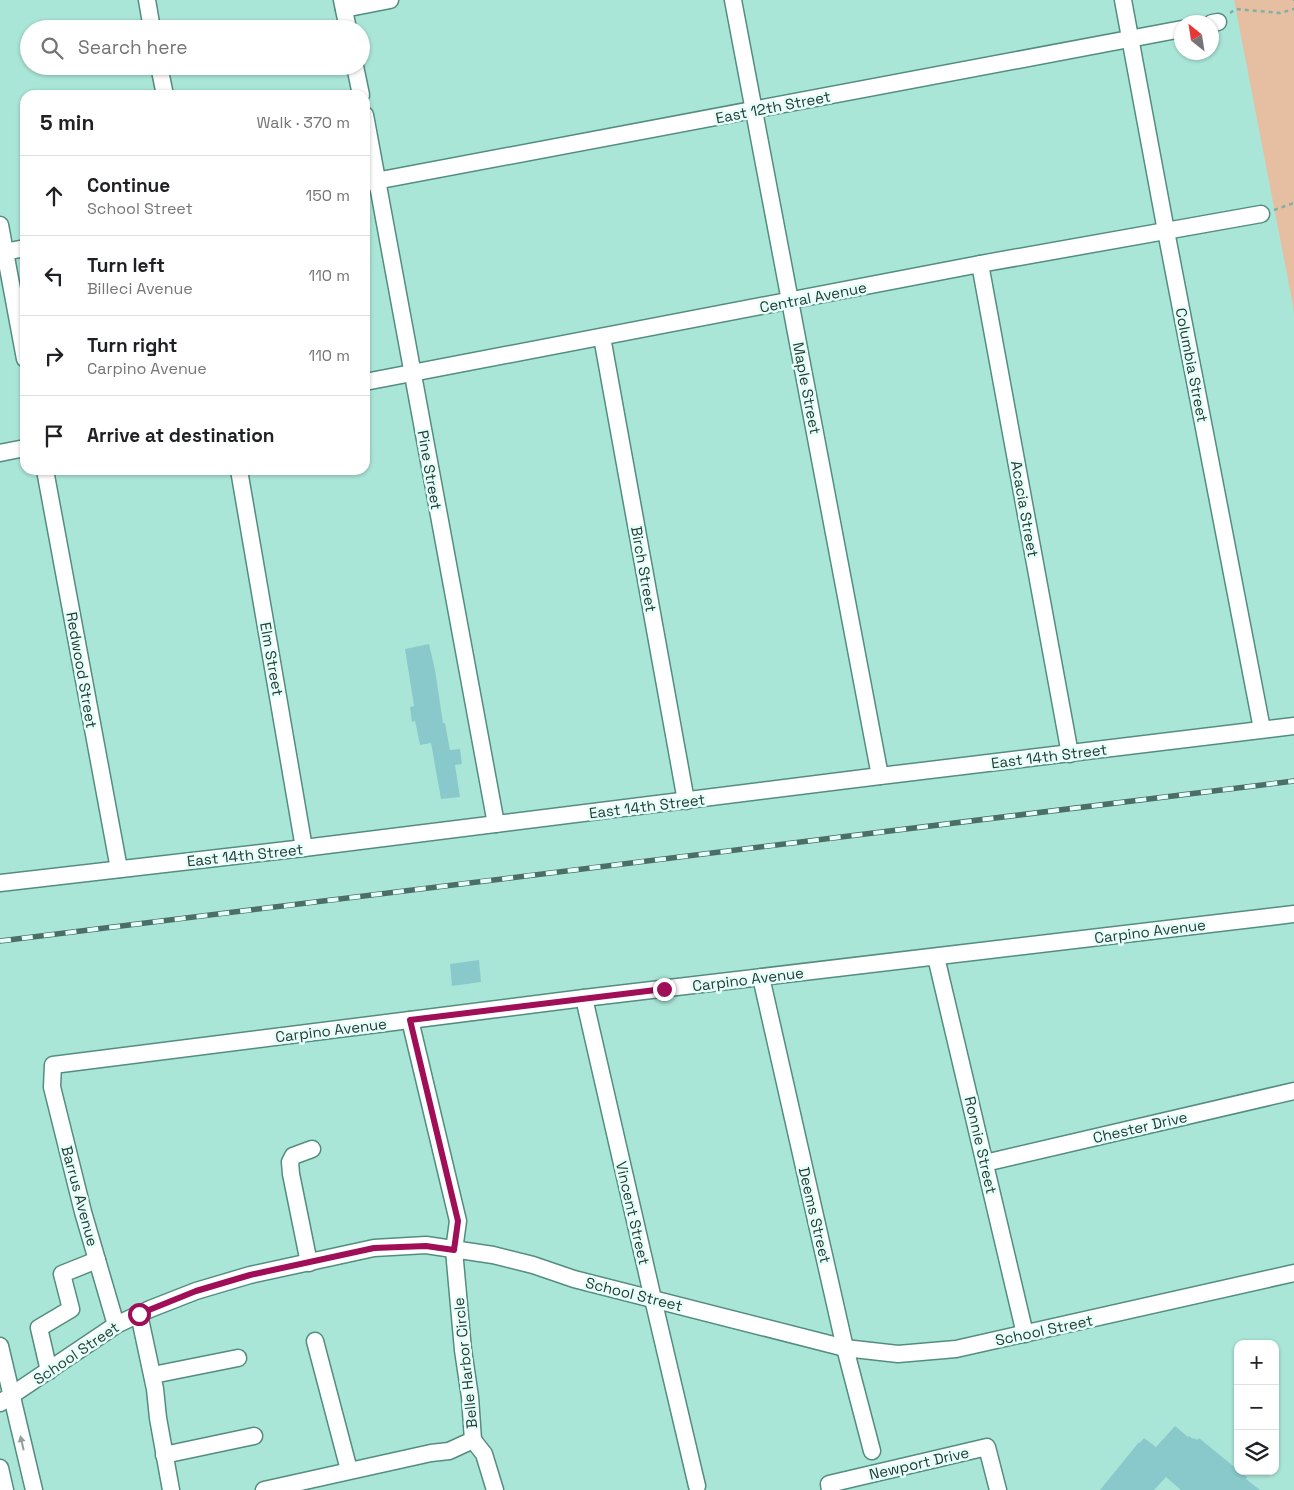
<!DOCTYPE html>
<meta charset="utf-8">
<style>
body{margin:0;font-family:"Space Grotesk",sans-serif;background:#f2f2f2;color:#202124}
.controls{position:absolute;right:15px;bottom:15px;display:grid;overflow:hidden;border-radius:10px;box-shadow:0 1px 4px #0004}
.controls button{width:45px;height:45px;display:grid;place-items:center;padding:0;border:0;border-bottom:1px solid #e0e0e0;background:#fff;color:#202124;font:25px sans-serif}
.compass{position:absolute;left:1174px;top:15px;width:45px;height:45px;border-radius:50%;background:#fff;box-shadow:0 1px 4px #0004;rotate:330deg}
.stop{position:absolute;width:15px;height:15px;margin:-11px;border:4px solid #9f0e57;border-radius:50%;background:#fff}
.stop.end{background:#9f0e57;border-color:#fff;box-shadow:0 1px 5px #0008}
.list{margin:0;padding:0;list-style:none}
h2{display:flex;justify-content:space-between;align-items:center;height:65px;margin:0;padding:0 20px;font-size:21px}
h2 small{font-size:16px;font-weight:400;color:#757577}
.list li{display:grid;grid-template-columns:32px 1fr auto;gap:15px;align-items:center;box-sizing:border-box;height:80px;padding:0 20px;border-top:1px solid #e0e0e0}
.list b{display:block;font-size:19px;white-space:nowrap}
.list p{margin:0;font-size:16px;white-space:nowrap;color:#757577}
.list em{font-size:16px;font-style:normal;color:#757577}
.icon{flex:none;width:28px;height:28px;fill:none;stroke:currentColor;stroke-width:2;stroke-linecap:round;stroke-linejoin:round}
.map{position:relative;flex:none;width:1294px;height:1490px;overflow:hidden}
.search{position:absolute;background:#fff;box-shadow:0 1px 4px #0004;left:20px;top:20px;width:350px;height:55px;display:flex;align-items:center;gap:12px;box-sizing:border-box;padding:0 18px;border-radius:28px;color:#757577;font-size:19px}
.panel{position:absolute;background:#fff;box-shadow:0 1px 4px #0004;left:20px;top:90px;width:350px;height:385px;border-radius:15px}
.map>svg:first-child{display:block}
.green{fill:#e6bfa3}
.building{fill:#8ac9cb}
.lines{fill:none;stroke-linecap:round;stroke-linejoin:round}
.minor-casing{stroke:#538d80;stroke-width:19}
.path{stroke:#80b0a5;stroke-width:2.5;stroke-dasharray:4 4;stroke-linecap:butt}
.minor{stroke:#fff;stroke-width:16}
.rail-casing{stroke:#4b6e66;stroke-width:5.5}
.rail{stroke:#e7fff9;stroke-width:4;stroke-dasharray:11;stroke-linecap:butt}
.oneway{fill:#929e9b}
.route{stroke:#9f0e57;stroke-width:6}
.labels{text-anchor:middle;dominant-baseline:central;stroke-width:5;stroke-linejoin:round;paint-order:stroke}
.street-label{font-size:15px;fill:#243c37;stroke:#e7fff9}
</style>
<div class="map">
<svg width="1294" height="1490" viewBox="0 0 1294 1490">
<rect width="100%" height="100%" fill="#aae6d8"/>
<!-- green -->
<path class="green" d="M1234,0H1294V314L1293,306Z"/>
<!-- building -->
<g class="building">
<path d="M429,644L435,670L443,723H445L450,750L460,749L462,764L455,765L460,797L441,799L431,743L420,745L415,721L412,722L410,707L414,706L405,649Z"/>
<path d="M479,960L481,982L452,986L450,964Z"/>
<path d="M1175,1426L1188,1437L1189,1436L1193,1439L1194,1438L1197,1440L1199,1438L1238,1470V1471L1247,1477L1246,1479L1260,1490H1181L1166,1477L1154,1490H1100L1139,1442L1140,1443L1144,1438L1156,1447Z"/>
</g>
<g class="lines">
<defs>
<g id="minor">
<path d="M147,0L152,29"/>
<path d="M342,0L348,29"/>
<path d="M733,0L880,776"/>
<path d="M1123,0L1166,231L1262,729"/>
<path d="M344,9L390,0"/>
<path d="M1212,23L1218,22"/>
<path d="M159,66L165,95"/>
<path d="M355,66L361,95"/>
<path d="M365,115L496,824"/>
<path d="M365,183L1182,29"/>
<path d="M0,225L25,359"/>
<path d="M0,253L25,248"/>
<path d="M980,264L1070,754"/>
<path d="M602,337L686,801"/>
<path d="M365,382L980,264L1261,214"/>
<path d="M0,453L25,448"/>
<path d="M45,470L119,869"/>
<path d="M239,470L304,848"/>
<path d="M0,883L304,848L880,776L1294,726"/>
<path d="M936,957L1025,1334"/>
<path d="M761,977L845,1348L872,1451"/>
<path d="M584,998L653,1299L697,1486"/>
<path d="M985,1163L1294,1091"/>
<path d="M309,1263L291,1174L290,1162L293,1156L312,1149"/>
<path d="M139,1314L155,1389L158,1418L171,1490"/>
<path d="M116,1325L83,1212L52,1087L53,1065L584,998L1294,914"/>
<path d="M315,1341L349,1470"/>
<path d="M0,1346L34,1490"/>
<path d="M49,1371L39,1328L71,1309L62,1274L97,1260"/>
<path d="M153,1375L238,1358"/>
<path d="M0,1403L116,1325L150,1309L196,1291L250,1275L374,1248L426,1245L493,1255L533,1265L574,1279L845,1348L898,1354L956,1349L1294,1273"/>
<path d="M473,1440L484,1454L495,1490"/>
<path d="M164,1455L254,1436"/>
<path d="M0,1468L5,1490"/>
<path d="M264,1490L431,1453L449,1451L473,1440L470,1397L463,1350L454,1250L458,1221L410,1020"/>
<path d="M830,1490L829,1484L987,1447L998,1490"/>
</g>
</defs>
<!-- minor casing -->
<use href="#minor" class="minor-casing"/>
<!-- path -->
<g class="path">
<path d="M1294,0V1"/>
<path d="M1230,13L1236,9L1280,13L1294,9"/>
<path d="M1274,210L1294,203"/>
</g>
<!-- minor -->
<use href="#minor" class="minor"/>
<defs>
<path id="rail" d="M0,941L1294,781"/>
</defs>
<!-- rail casing -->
<use href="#rail" class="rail-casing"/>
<!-- rail -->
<use href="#rail" class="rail"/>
</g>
<!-- one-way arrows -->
<defs><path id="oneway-solid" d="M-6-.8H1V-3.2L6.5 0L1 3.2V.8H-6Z" transform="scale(1.25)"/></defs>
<use class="oneway" href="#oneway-solid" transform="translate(22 1443) rotate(-103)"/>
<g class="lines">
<!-- route -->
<path class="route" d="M139,1314L196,1291L250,1275L374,1248L426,1246L454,1250L458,1221L410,1020L664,989"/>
</g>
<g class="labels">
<!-- street labels -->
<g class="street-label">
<text transform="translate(773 107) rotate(-11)">East 12th Street</text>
<text transform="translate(813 297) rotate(-11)">Central Avenue</text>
<text transform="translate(1192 365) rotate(79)">Columbia Street</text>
<text transform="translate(807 388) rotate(79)">Maple Street</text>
<text transform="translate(430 470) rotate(80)">Pine Street</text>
<text transform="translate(1025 509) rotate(80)">Acacia Street</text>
<text transform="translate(644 569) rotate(80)">Birch Street</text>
<text transform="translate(272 659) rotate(80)">Elm Street</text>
<text transform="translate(82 670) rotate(80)">Redwood Street</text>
<text transform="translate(1049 756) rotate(-7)">East 14th Street</text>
<text transform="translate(647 806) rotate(-7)">East 14th Street</text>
<text transform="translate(245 855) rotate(-6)">East 14th Street</text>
<text transform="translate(1150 931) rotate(-7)">Carpino Avenue</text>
<text transform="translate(748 979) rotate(-7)">Carpino Avenue</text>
<text transform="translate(331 1030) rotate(-7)">Carpino Avenue</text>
<text transform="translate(1140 1127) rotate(-13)">Chester Drive</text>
<text transform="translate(981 1145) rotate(77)">Ronnie Street</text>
<text transform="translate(80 1196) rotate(75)">Barrus Avenue</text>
<text transform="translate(633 1213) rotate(77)">Vincent Street</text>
<text transform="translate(815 1215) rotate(77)">Deems Street</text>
<text transform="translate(634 1294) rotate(14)">School Street</text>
<text transform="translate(1044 1330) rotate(-12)">School Street</text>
<text transform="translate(76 1353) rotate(-34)">School Street</text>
<text transform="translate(465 1363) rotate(-96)">Belle Harbor Circle</text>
<text transform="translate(919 1463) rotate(-13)">Newport Drive</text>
</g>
</g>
</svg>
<div class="controls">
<button>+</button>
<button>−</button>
<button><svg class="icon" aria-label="layers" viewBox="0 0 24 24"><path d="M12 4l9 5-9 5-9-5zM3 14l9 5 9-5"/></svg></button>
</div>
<svg class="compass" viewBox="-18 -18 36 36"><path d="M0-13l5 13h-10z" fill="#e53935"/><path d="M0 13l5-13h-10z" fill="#757577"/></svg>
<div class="stop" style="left:139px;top:1314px"></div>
<div class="stop end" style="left:664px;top:989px"></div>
<div class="search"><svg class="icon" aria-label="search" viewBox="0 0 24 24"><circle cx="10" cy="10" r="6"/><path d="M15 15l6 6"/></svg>Search here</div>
<section class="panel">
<h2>5 min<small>Walk · 370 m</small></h2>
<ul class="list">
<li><svg class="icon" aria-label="ahead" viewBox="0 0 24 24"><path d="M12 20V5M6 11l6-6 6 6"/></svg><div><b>Continue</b><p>School Street</p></div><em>150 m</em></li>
<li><svg class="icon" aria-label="left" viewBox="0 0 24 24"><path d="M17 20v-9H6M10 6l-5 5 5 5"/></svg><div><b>Turn left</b><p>Billeci Avenue</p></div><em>110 m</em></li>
<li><svg class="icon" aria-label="right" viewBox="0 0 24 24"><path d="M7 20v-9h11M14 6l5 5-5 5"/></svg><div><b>Turn right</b><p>Carpino Avenue</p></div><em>110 m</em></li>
<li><svg class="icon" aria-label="arrive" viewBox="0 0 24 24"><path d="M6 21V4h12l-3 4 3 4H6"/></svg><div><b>Arrive at destination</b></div></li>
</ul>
</section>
</div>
